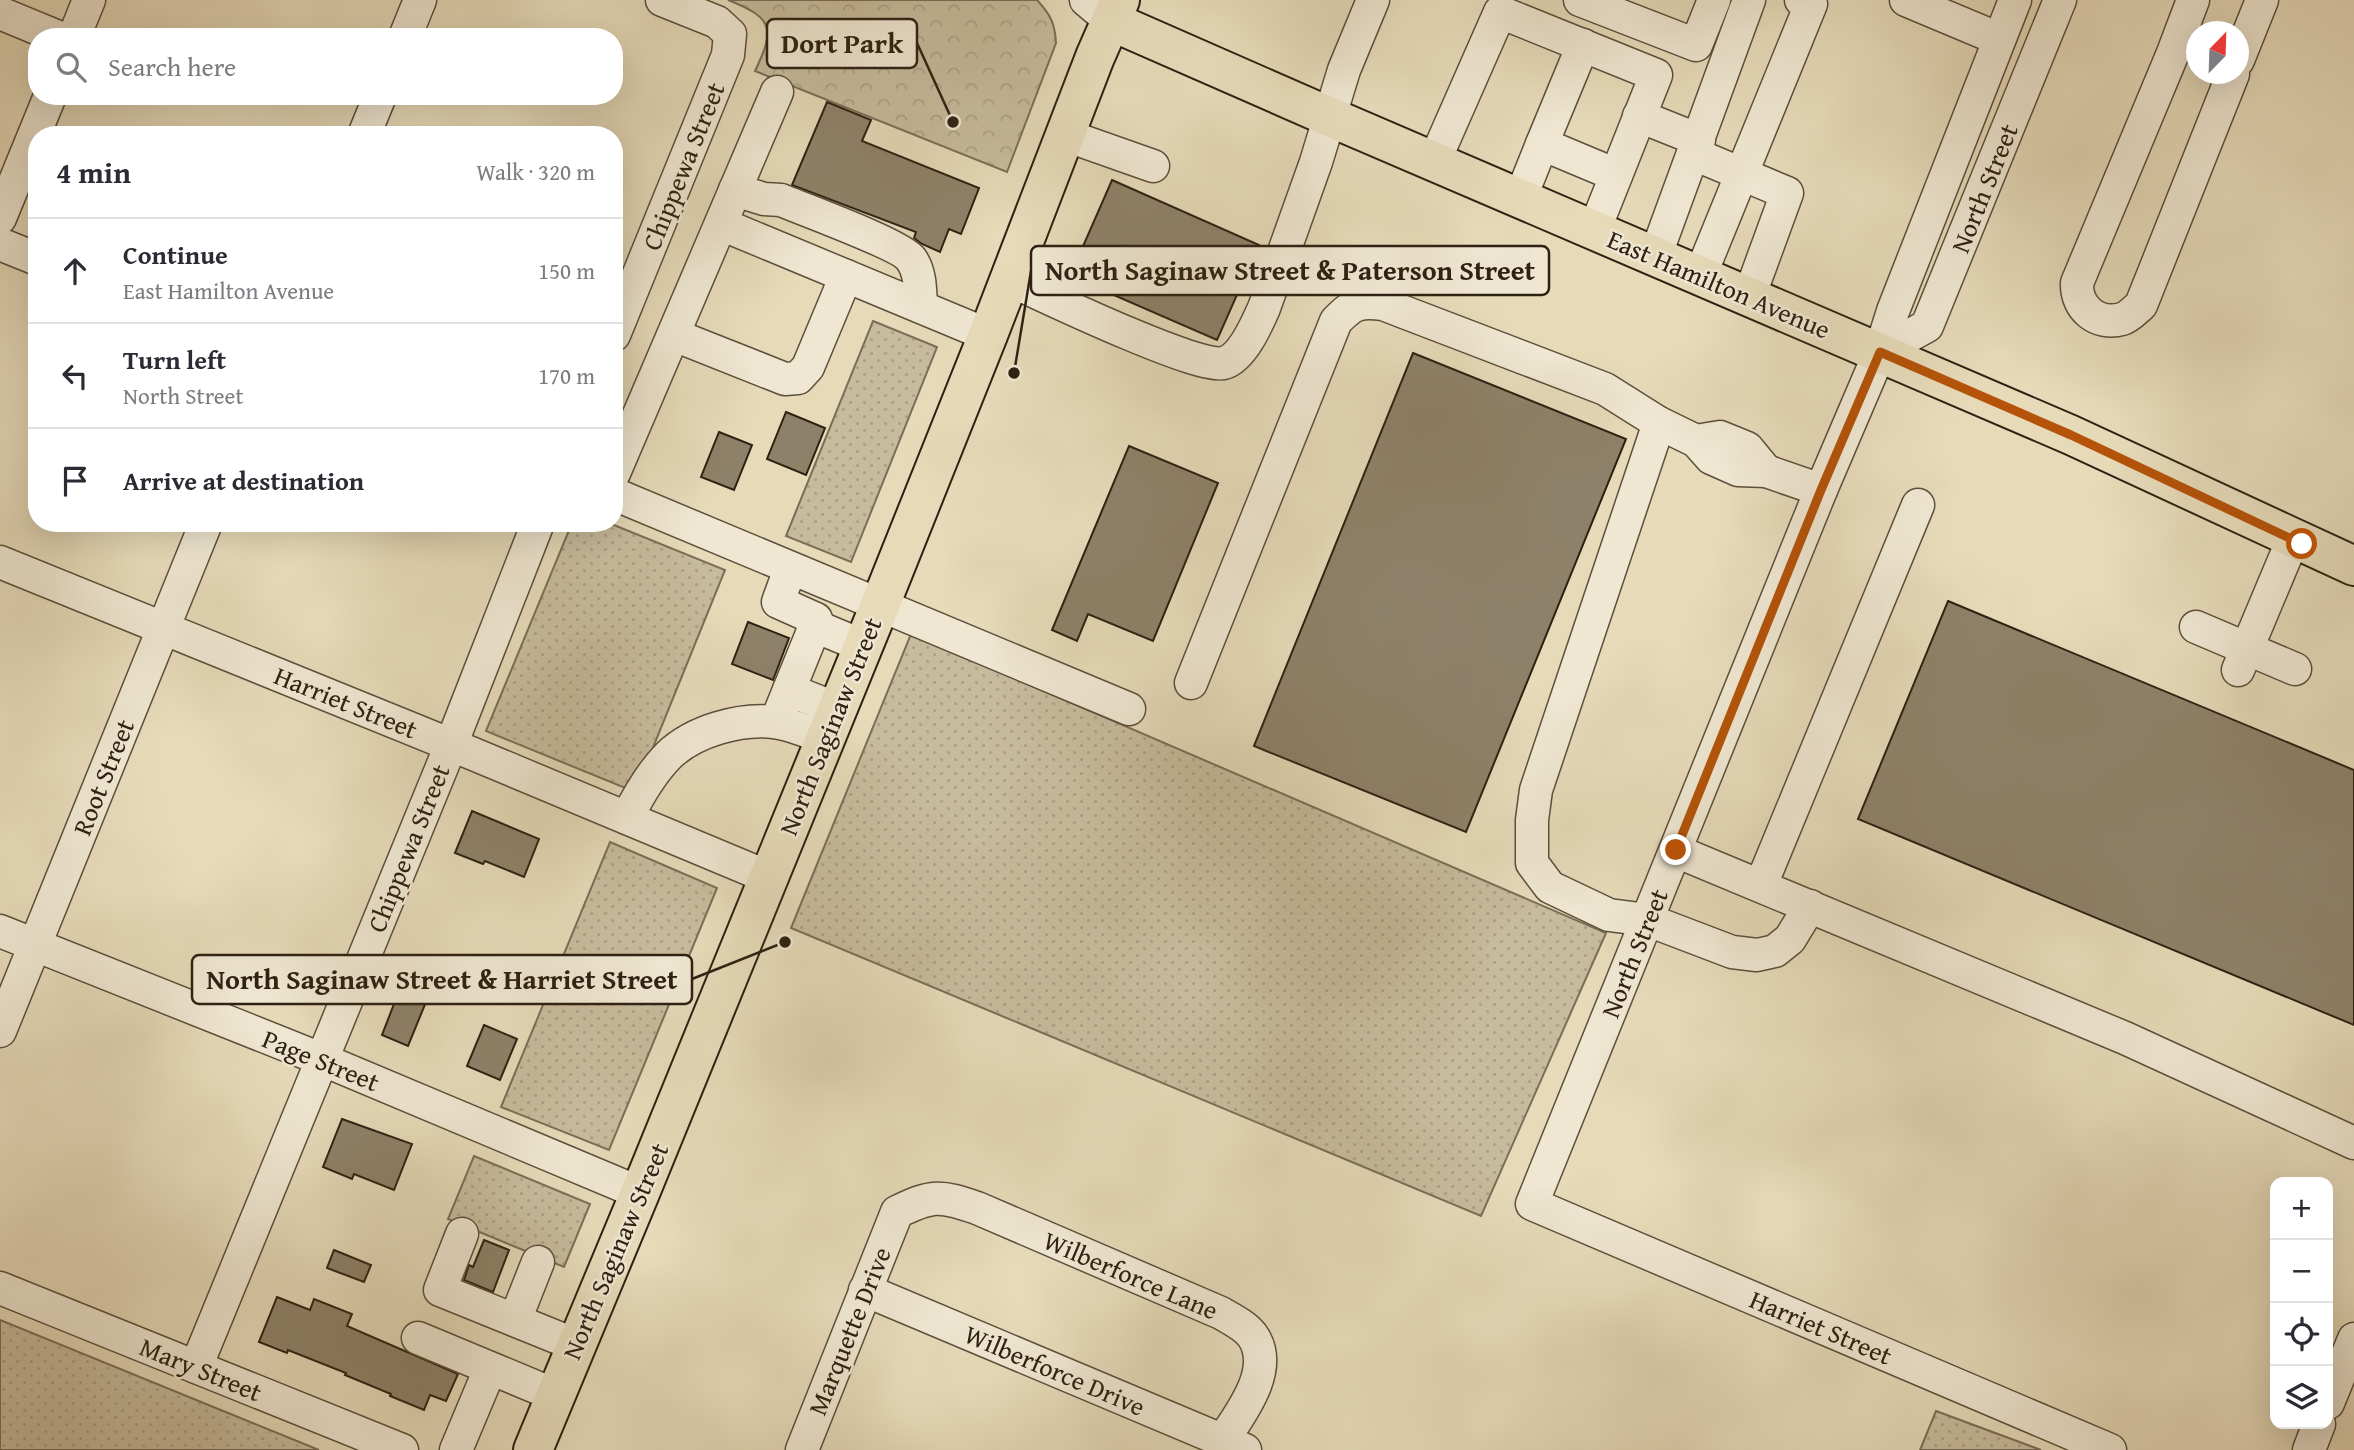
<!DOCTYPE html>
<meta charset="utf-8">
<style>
body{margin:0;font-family:"Gentium Book Plus",serif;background:#f2f2f3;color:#2b2b33}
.controls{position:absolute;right:21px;bottom:21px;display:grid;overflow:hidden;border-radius:14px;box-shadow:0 7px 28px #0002}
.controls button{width:63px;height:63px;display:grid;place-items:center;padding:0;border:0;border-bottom:2px solid #e1e1e2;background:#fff;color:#2b2b33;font:35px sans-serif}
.compass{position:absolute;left:2186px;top:21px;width:63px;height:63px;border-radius:50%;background:#fff;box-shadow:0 7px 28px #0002;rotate:23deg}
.stop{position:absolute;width:21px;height:21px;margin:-16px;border:5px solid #b45309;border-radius:50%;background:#fff}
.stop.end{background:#b45309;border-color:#fff;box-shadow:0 2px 7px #0008}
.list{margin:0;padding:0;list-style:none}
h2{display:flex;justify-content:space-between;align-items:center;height:91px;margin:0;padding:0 28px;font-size:30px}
h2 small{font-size:23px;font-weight:400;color:#7c7c81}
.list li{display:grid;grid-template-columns:46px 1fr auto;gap:21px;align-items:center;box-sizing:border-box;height:105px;padding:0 28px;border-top:2px solid #e1e1e2}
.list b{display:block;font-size:26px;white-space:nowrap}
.list p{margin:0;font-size:23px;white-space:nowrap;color:#7c7c81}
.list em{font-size:23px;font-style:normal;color:#7c7c81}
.icon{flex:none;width:38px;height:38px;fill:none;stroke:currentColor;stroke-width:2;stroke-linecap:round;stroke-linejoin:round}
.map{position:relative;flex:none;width:2354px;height:1450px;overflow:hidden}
.search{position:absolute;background:#fff;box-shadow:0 7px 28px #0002;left:28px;top:28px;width:595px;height:77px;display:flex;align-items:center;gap:18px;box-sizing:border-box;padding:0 24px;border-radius:28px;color:#7c7c81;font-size:26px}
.panel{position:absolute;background:#fff;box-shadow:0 7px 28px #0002;left:28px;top:126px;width:595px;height:406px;border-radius:28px}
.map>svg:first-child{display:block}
.grass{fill:url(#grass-dots);stroke:#7a6e58;stroke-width:2}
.park{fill:url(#park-crowns);stroke:#7a6e58;stroke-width:2}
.building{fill:#8e8169;stroke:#2e2112;stroke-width:2}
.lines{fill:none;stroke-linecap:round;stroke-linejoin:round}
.minor-casing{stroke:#5c4f3c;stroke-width:35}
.major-casing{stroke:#2e2112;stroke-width:42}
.minor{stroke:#efe7d2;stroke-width:32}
.major{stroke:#e6dab9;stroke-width:38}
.route{stroke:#b45309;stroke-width:9}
.labels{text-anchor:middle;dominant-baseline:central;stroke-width:5;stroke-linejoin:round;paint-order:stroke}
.street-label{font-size:26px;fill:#2e2112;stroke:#efe7d2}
.leader{fill:none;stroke:#2e2112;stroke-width:2.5}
.callout-dot{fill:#2e2112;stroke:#efe7d2;stroke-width:2.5}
.callout{fill:#efe7d2;stroke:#2e2112;stroke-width:2.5}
.callout-label{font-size:28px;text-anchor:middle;font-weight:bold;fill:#2e2112}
</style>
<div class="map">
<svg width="2354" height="1450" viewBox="0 0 2354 1450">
<defs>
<pattern id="grass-dots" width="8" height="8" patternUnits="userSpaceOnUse" patternTransform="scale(1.75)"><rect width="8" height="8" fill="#c7bb9d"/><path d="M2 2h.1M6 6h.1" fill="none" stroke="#aba086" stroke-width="1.8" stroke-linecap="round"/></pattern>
<pattern id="park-crowns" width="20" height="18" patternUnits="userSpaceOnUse" patternTransform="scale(1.75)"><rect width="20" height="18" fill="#c7bb9d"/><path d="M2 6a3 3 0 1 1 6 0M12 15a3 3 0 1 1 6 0" fill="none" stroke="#aba086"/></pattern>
</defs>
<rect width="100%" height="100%" fill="#e6dab9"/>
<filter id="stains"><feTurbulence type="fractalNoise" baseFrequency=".00286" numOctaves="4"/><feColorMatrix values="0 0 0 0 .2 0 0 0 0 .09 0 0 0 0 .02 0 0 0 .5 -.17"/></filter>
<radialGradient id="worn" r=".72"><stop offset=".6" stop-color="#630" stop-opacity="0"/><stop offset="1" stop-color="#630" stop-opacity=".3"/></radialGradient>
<!-- grass -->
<g class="grass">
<path d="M873,321L937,347L851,562L786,536Z"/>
<path d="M572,523H609L725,570L635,792L486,731Z"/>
<path d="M911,634L1606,933L1481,1216L791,928Z"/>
<path d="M610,842L717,888L609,1150L501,1107Z"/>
<path d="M474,1156L590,1204L564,1267L448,1219Z"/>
<path d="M0,1320L319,1450H0Z"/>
<path d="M1936,1411L2041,1450H1920Z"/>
</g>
<!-- park -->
<path class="park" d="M728,0H1037C1050,14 1055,23 1056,43L1007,172L755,71C775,29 774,18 728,0Z"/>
<!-- building -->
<g class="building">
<path d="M827,102L871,120L862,141L979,188L961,234L949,229L940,252L922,244L914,238L916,232L792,185Z"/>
<path d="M1112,180L1259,245L1217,340L1070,276Z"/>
<path d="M1413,353L1626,439L1466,832L1254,746Z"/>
<path d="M786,412L825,428L806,475L767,459Z"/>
<path d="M719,432L752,445L734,490L701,477Z"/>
<path d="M1129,446L1218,483L1153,641L1088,614L1077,641L1052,630Z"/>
<path d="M1948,601L2354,770V1025L1858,819Z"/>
<path d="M748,622L789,638L773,680L732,664Z"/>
<path d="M472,811L539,839L524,877L485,861L483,864L455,853Z"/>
<path d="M399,991L426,1002L408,1046L382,1035Z"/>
<path d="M484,1025L517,1039L500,1080L467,1066Z"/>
<path d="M342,1119L412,1144L394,1190L354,1174L352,1179L323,1167Z"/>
<path d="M484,1240L509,1250L493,1292L464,1280L469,1265L473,1267Z"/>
<path d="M334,1250L371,1265L364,1282L327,1268Z"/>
<path d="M277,1297L310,1310L314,1299L352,1314L347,1326L458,1374L446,1401L430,1395L424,1410L390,1396L391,1394L345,1375L346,1373L288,1350L287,1353L259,1342Z"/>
</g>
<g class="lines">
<defs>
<g id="minor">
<path d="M1086,0L1111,21"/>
<path d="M1580,0L1696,45L1714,0"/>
<path d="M1906,0L1999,39"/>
<path d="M2015,0L1893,311L1880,352L1821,490L1532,1204L2110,1450"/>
<path d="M2193,0L2173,53L2077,283C2076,308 2097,326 2122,319C2129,317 2135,310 2141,305L2233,74"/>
<path d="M0,13L58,37"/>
<path d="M74,37L89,0"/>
<path d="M405,37L420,0"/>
<path d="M1583,45L1542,144L1616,175"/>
<path d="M2238,60L2262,0"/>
<path d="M1639,116L1699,140"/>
<path d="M364,135L380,96"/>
<path d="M1065,135L1153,166"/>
<path d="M1694,154L1787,193L1749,297"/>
<path d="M1434,162L1500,12L1656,75L1594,231"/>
<path d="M735,190L764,199L781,200C803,209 901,245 911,259C921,273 920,291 921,307"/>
<path d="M1520,199L1542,144"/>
<path d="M0,218L50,96"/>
<path d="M721,224L988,335"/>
<path d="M0,244L37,259"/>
<path d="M1655,257L1749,0"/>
<path d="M1700,276L1811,4L1801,0"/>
<path d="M1010,280C1040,294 1201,371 1224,363C1242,358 1257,324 1264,308L1316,162L1344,70L1373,0"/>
<path d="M614,335L728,55L730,34L717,22L662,0"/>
<path d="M674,335L785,379L798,378L808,367L846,276"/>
<path d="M1880,352L1927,326L2060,0"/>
<path d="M1696,441L1720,437L1747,448L1766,471L1738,470L1711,458L1696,441L1659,423L1536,790L1532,820V863L1550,887L1609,915L1648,920L1732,952L1757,955L1775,951L1790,939L1810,906"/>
<path d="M1766,471L1821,490"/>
<path d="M614,473L777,92"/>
<path d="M614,494L1129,709"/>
<path d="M0,562L471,753L768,877"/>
<path d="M815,626L863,646"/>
<path d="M2196,627L2295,669"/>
<path d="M2238,670L2293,539"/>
<path d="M1191,683L1336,321C1353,304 1358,301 1383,304L1605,389L1659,423"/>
<path d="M789,690L837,709"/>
<path d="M776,722L815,626L816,619L778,602L790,569"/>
<path d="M627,818C638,796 652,772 669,755C694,731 740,718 774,722C791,724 809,732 825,738"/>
<path d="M1676,851L2125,1038L2354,1143"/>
<path d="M1761,885L1918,505"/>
<path d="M0,931L321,1059L640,1193"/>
<path d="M0,1031L206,523"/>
<path d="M462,1234L440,1290L576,1345"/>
<path d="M0,1288L402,1450"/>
<path d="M865,1290L1245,1450"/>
<path d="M515,1320L538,1262"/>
<path d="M418,1338L555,1395"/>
<path d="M196,1367L451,745L538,523"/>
<path d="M2328,1403L2354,1339"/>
<path d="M456,1450L490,1369"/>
<path d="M802,1450L897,1212C932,1195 940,1195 977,1208L1221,1313C1231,1319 1244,1325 1252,1335C1276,1368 1241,1413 1223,1440"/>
<path d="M2309,1450L2319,1424"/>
</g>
<g id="major">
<path d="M1111,21L1330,117L2071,435L2354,566"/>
<path d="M533,1450L640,1193L880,605L988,335L1095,57L1120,0"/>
</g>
</defs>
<!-- minor casing -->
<use href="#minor" class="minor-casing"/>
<!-- major casing -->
<use href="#major" class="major-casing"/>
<!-- minor -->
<use href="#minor" class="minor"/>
<!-- major -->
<use href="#major" class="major"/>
</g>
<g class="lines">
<!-- route -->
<path class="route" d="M1676,850L1821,490L1880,352L2071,435L2302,544"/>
</g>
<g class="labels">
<!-- street labels -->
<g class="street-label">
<text transform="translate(683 166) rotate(-68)">Chippewa Street</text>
<text transform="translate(1984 188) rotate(-68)">North Street</text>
<text transform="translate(1719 284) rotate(23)">East Hamilton Avenue</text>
<text transform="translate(346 702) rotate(22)">Harriet Street</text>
<text transform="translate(830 726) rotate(-68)">North Saginaw Street</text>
<text transform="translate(103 777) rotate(-68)">Root Street</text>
<text transform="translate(408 848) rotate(-68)">Chippewa Street</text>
<text transform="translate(1634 953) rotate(-68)">North Street</text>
<text transform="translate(321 1060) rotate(22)">Page Street</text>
<text transform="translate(615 1251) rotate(-67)">North Saginaw Street</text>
<text transform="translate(1131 1275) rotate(23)">Wilberforce Lane</text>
<text transform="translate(1821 1327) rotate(23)">Harriet Street</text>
<text transform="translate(849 1331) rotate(-68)">Marquette Drive</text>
<text transform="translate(201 1369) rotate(22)">Mary Street</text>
<text transform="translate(1055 1370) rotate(23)">Wilberforce Drive</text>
</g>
</g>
<!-- callouts -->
<path class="leader" d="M953 122L917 43M1014 373L1031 271M785 942L692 979"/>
<g class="callout-dot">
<circle cx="953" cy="122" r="7"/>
<circle cx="1014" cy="373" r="7"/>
<circle cx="785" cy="942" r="7"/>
</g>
<g class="callout">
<rect x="767" y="19" width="150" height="49" rx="7"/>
<rect x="1031" y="246" width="518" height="49" rx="7"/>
<rect x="192" y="955" width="500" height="49" rx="7"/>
</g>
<g class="callout-label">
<text x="842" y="53">Dort Park</text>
<text x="1290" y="280">North Saginaw Street &amp; Paterson Street</text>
<text x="442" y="989">North Saginaw Street &amp; Harriet Street</text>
</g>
<rect width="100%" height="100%" filter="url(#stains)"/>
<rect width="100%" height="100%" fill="url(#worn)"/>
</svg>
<div class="controls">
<button>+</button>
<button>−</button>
<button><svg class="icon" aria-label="locate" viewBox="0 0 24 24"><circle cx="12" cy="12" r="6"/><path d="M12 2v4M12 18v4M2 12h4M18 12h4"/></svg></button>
<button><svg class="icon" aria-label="layers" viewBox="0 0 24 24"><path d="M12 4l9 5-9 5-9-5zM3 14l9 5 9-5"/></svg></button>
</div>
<svg class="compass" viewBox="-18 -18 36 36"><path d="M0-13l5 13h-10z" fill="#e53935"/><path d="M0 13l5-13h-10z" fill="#7c7c81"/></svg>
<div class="stop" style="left:2302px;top:544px"></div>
<div class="stop end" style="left:1676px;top:850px"></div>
<div class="search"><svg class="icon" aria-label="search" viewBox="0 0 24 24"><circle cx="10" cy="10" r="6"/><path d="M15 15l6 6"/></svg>Search here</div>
<section class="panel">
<h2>4 min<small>Walk · 320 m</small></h2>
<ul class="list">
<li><svg class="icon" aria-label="ahead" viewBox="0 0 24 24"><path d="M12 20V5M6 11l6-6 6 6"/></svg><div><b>Continue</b><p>East Hamilton Avenue</p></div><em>150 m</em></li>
<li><svg class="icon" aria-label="left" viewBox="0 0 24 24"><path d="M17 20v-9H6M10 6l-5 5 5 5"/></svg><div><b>Turn left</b><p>North Street</p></div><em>170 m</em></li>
<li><svg class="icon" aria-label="arrive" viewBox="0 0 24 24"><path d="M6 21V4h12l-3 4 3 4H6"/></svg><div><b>Arrive at destination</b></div></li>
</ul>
</section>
</div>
